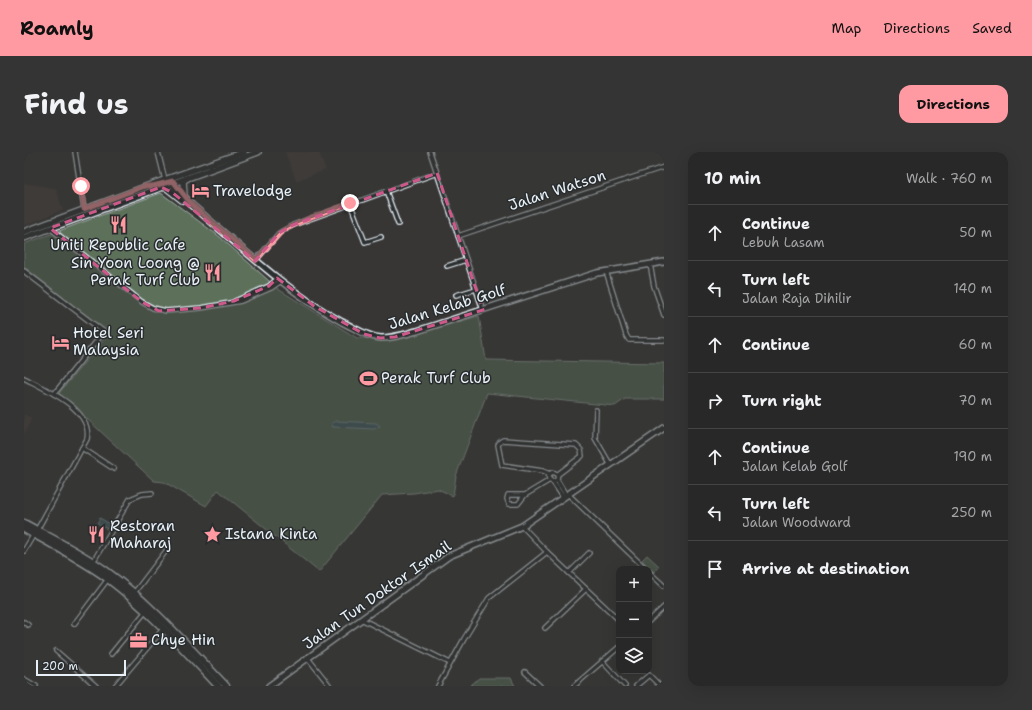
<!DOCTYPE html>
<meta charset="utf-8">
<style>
body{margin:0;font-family:"Shantell Sans",sans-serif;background:#353434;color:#f1f3f6}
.controls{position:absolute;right:12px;bottom:12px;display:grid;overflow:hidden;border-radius:8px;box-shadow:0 4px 16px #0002}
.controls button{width:36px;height:36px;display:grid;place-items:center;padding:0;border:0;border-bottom:1px solid #454445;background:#292828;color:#f1f3f6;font:20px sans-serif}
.scale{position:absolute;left:12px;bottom:10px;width:90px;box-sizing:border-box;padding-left:4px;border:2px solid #e8f1f8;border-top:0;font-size:11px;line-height:14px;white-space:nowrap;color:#e8f1f8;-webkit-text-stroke:3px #2a2d2e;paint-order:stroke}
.stop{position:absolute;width:12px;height:12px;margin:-9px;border:3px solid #ff9aa2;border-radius:50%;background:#fff}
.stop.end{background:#ff9aa2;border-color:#fff;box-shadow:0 1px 4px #0008}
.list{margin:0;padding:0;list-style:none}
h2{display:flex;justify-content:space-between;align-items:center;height:52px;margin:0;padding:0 16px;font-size:17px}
h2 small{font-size:13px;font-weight:400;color:#a5a6a8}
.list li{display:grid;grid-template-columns:26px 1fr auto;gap:12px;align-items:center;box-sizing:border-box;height:56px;padding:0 16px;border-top:1px solid #454445}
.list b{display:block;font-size:15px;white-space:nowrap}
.list p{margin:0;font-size:13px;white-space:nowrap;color:#a5a6a8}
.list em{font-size:13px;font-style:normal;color:#a5a6a8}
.icon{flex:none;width:22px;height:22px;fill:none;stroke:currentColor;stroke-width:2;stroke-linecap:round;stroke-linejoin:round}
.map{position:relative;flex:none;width:640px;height:534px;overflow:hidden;border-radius:12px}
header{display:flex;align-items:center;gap:24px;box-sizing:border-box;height:56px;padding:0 20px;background:#ff9aa2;color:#111}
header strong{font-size:19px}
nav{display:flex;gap:22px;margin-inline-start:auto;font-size:14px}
.intro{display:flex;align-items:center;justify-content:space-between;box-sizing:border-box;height:96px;padding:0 24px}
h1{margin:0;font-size:28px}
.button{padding:10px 18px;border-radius:12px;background:#ff9aa2;color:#111;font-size:14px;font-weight:700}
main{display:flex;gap:24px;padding:0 24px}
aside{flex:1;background:#292828;border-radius:12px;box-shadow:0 4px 16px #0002}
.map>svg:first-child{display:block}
.built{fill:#46403e}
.green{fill:#5c705a;stroke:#a2b0a9}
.water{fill:#476569;stroke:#879da2}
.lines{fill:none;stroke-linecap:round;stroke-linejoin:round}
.street-casing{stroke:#e8f1f8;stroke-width:6}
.secondary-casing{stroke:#e8f1f8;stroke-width:8}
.primary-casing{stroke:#e8f1f8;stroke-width:8}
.highway-casing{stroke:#e8f1f8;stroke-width:9}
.street{stroke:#2a2d2e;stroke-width:3.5}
.secondary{stroke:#2a2d2e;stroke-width:5}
.primary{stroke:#2a2d2e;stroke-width:5.5}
.highway{stroke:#2a2d2e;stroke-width:6}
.route{stroke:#ff9aa2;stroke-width:5}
.marked{fill:none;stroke:#cd598a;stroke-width:3;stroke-dasharray:8 5;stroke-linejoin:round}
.labels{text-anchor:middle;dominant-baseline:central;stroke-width:3;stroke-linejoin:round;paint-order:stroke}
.street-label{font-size:15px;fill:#e8f1f8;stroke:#2a2d2e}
.poi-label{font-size:15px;fill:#e8f1f8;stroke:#2a2d2e;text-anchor:start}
</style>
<header>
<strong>Roamly</strong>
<nav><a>Map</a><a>Directions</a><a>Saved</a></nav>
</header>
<div class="intro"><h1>Find us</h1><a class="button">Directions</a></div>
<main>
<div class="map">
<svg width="640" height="534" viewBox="0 0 640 534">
<rect width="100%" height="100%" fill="#373635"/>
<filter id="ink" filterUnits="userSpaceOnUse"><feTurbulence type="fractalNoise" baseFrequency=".025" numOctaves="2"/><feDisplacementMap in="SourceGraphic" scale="8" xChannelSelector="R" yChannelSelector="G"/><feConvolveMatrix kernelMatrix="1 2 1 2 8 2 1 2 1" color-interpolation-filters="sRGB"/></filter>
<g filter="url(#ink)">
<!-- built -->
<g class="built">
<path d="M261,0H295L302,18L272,29Z"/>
<path d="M0,31L32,36L39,58L0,74Z"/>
<path d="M0,262L8,266L0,283Z"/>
</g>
<!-- green -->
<g class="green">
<path d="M137,41L196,85L254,137L333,186L375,187L455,164L462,208L640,211V247H601L591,254L463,241L432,324L429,344L414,337L390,341L358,343L295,420L194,338L182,354L140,330L130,329L35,241L85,181L0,115V92Z"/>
<path d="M623,403L635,414L630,420L618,408Z"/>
<path d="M455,526H487L491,534H446Z"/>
</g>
<!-- water -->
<g class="water">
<path d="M312,269L352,271L356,274L350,277L309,275L308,271Z"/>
<path d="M76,366L86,372L83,377L73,371Z"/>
</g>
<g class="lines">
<defs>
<g id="street">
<path d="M51,0L60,57"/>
<path d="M134,0L141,28"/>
<path d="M406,0L459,158"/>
<path d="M362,39L374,72"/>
<path d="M326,51L341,90L357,85"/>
<path d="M26,76L118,150L129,156L142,159L177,156L217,149L247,136L257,129"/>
<path d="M434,84L640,15"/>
<path d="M232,108L255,81L269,73L413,21"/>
<path d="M626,112L630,134L640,163"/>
<path d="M423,114L442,108"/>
<path d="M0,119L80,180L30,242"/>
<path d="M582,119L602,183L605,188H640"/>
<path d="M432,143L452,137"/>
<path d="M211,149L245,134L254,126"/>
<path d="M0,226C21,237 69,257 63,287L13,378"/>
<path d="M572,258L571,286L586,312"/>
<path d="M58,296L90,317"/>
<circle cx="529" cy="325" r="4.5"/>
<path d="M526,322L519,319L478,313L474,293L476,290L479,288L552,293L557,298L558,304L533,323"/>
<path d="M533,328L542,343"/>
<path d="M529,330L539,345"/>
<path d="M544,342L622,417"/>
<path d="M501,343H484L483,347L485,352H494L501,343L526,328"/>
<path d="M498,374L523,400L595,468"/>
<path d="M0,399L10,382"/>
<path d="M69,410L106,347L118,342L128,341"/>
<path d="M625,420L640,434"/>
<path d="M545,421L565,401"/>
<path d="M110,441L142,399L143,395"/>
<path d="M339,468L426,511"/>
<path d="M625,469L640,455"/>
<path d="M0,470L4,473"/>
<path d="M50,472L84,427"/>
<path d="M521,476L562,437"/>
<path d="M32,499L72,534"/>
<path d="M87,502L122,459"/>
<path d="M283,505L306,534"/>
<path d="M578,509L601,534"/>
<path d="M501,520L516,534"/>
<path d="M0,527L12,534"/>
<path d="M91,534L139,477"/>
<path d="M414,534L440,487L465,446L523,400"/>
<path d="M550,534L595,495"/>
<path d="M612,534L625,523L636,534"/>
</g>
<g id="secondary">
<path d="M151,30L156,40L168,53C216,94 262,139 318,170C331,176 343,185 357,186C370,186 381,182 393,179L573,121L640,110"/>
<path d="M148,31L155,44"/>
<path d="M245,534L425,404L498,374L640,276"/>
</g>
<g id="primary">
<path d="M137,35L143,36L158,48"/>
<path d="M160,44L159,29L163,26"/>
<path d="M0,80L132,31L220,0"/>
<path d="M0,86L234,0"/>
</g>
<g id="highway">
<path d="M0,371C27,386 56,400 81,418C127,451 163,493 202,534"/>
<path d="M0,377C29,393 58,408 84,427C125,458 159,497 194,534"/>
</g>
</defs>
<!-- street casing -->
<use href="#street" class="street-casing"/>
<!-- secondary casing -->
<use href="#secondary" class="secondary-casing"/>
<!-- primary casing -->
<use href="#primary" class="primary-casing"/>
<!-- highway casing -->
<use href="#highway" class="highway-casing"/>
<!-- street -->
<use href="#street" class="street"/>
<!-- secondary -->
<use href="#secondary" class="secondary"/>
<!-- primary -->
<use href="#primary" class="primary"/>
<!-- highway -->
<use href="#highway" class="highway"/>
</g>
</g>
<g class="lines" filter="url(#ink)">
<!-- route -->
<path class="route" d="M57,34L60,57L121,34H129L149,29L168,53L232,108L258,79L285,66L326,51"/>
</g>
<!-- marked area -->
<path d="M0 0H640V534H0ZM413,21L459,158L371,185L356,186L340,182L290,154L253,126L245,134L210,149L177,156L135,159L118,150L26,76L137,35L149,41L231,109L255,81L269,73Z" fill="#373635" fill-opacity=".55" fill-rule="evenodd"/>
<path class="marked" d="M413,21L459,158L371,185L356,186L340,182L290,154L253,126L245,134L210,149L177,156L135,159L118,150L26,76L137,35L149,41L231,109L255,81L269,73Z"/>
<!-- icons -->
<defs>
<symbol id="hotel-bare" viewBox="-9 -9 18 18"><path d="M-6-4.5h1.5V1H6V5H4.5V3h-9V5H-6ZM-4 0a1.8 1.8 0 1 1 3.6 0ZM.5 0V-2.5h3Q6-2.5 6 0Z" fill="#ff9aa2" stroke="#2a2d2e" stroke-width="2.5" paint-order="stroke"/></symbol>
<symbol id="restaurant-bare" viewBox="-9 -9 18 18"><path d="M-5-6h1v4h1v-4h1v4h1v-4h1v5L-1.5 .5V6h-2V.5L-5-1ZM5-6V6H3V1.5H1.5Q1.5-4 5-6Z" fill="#ff9aa2" stroke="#2a2d2e" stroke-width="2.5" paint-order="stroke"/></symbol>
<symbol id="stadium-bare" viewBox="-9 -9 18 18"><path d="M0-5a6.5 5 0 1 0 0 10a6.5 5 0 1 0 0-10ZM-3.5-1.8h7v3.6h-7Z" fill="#ff9aa2" stroke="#2a2d2e" stroke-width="2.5" paint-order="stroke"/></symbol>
<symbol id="sight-bare" viewBox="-9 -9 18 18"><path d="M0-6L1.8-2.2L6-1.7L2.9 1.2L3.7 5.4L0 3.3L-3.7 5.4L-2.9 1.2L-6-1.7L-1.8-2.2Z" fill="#ff9aa2" stroke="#2a2d2e" stroke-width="2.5" paint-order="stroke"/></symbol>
<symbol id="office-bare" viewBox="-9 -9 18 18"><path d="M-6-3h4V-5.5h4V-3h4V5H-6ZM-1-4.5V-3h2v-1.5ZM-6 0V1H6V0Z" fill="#ff9aa2" stroke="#2a2d2e" stroke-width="2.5" paint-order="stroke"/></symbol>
</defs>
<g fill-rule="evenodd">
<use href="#hotel-bare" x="164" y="26" width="25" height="25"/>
<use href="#restaurant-bare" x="82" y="60" width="25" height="25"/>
<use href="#restaurant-bare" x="176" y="108" width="25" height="25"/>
<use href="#hotel-bare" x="24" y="178" width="25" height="25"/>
<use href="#stadium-bare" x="332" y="214" width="25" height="25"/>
<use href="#sight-bare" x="176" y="370" width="25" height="25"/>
<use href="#restaurant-bare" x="60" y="370" width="25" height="25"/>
<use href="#office-bare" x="102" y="476" width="25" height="25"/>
</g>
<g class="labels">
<!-- street labels -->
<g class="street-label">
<text transform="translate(533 38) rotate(-18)">Jalan Watson</text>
<text transform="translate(423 155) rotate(-17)">Jalan Kelab Golf</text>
<text transform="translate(353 443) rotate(-35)">Jalan Tun Doktor Ismail</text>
</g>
<!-- poi labels -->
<g class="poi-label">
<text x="189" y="39">Travelodge</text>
<text x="94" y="93" text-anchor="middle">Uniti Republic Cafe</text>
<text x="176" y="111" text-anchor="end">Sin Yoon Loong @<tspan x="176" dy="17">Perak Turf Club</tspan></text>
<text x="49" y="181">Hotel Seri<tspan x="49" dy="17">Malaysia</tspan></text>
<text x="357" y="226">Perak Turf Club</text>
<text x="86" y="374">Restoran<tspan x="86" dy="17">Maharaj</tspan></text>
<text x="201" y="382">Istana Kinta</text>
<text x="127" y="488">Chye Hin</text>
</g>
</g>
</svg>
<div class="controls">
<button>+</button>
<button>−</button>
<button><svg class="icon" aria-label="layers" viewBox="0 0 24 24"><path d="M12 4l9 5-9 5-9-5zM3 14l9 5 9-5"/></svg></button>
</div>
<div class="scale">200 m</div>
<div class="stop" style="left:57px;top:34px"></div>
<div class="stop end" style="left:326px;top:51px"></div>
</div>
<aside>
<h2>10 min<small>Walk · 760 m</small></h2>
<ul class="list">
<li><svg class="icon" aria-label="ahead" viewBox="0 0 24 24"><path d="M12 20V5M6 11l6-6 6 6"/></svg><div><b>Continue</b><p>Lebuh Lasam</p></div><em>50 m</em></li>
<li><svg class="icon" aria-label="left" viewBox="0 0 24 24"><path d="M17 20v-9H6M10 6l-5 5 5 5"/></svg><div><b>Turn left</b><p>Jalan Raja Dihilir</p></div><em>140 m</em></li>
<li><svg class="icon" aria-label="ahead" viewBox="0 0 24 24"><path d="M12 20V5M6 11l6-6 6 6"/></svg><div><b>Continue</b></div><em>60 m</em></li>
<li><svg class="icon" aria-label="right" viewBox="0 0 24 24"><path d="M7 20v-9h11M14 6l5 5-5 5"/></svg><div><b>Turn right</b></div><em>70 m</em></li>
<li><svg class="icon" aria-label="ahead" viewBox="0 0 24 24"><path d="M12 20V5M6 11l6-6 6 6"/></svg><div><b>Continue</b><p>Jalan Kelab Golf</p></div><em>190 m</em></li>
<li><svg class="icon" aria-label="left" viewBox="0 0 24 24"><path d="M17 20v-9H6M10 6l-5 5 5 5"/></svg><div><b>Turn left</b><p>Jalan Woodward</p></div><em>250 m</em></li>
<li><svg class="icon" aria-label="arrive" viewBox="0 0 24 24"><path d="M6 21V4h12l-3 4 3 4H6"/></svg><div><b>Arrive at destination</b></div></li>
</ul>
</aside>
</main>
